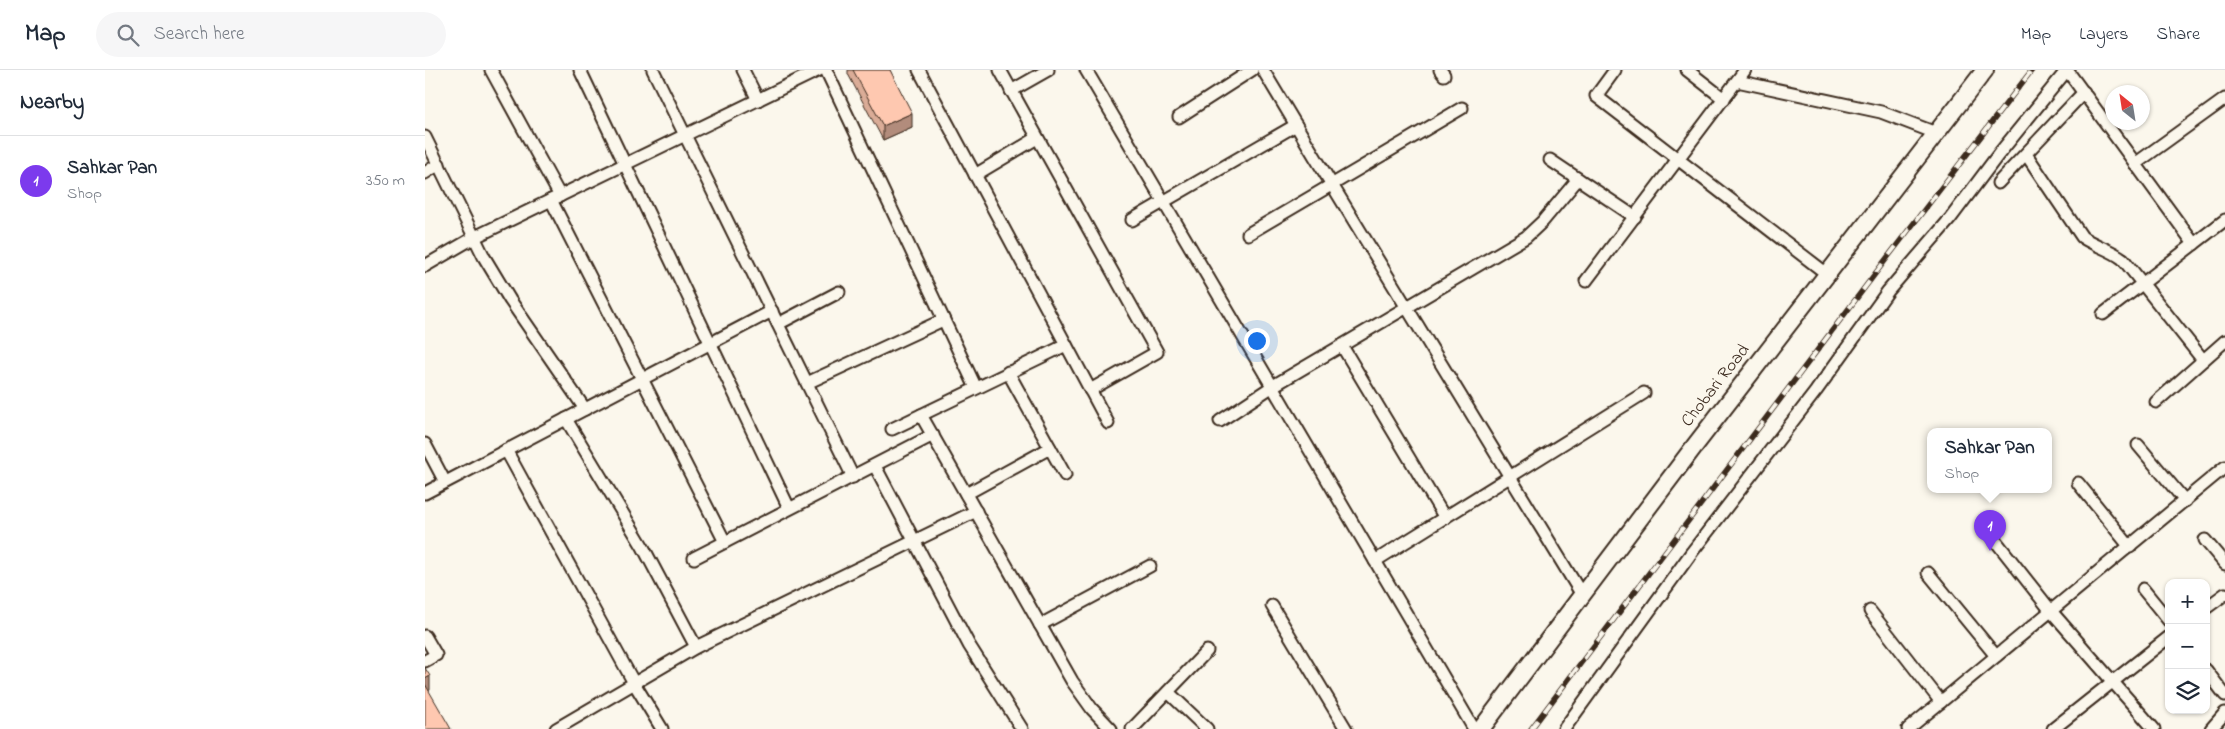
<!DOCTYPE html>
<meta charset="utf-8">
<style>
body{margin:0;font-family:"Indie Flower",sans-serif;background:#f6f6f7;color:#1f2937}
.controls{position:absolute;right:15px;bottom:15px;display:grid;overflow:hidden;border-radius:10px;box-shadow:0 1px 4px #0004}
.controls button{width:45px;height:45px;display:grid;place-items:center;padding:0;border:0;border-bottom:1px solid #e0e1e3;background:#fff;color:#1f2937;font:25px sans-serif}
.compass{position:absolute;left:1680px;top:15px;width:45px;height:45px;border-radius:50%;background:#fff;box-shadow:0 1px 4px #0004;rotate:330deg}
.you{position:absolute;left:831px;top:270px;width:18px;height:18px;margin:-12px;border:4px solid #fff;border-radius:50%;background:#1a73e8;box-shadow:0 0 0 8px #1a73e833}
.badge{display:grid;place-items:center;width:32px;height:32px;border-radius:50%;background:#7c3aed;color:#fff;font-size:16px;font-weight:700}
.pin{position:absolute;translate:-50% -41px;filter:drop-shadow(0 1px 2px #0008)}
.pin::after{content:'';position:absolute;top:26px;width:18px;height:15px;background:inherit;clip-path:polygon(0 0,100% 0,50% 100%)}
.popup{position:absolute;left:1502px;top:358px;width:125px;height:65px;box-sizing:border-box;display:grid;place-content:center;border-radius:10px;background:#fff;filter:drop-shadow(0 1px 4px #0005);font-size:16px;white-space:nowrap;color:#747a83}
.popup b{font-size:19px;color:#1f2937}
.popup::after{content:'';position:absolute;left:50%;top:100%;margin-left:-10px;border:10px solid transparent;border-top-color:#fff}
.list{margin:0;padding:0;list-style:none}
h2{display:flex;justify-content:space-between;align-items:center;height:65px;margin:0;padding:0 20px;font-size:21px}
h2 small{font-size:16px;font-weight:400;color:#747a83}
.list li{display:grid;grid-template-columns:32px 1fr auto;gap:15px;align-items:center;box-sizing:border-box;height:90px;padding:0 20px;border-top:1px solid #e0e1e3}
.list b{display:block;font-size:19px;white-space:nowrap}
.list p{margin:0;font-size:16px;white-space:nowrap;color:#747a83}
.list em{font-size:16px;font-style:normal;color:#747a83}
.icon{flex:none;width:28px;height:28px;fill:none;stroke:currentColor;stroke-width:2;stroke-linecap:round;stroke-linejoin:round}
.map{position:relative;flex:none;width:1800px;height:659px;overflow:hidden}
header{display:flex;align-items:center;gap:30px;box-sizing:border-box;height:70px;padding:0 25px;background:#fff;border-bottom:1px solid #e0e1e3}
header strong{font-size:24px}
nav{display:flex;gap:28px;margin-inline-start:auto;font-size:18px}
.search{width:350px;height:45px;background:#f6f6f7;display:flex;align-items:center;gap:12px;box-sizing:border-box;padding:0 18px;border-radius:28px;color:#747a83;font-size:19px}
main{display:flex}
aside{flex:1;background:#fff}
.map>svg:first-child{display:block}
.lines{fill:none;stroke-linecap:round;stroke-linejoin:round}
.street-casing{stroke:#3b2a1e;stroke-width:15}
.secondary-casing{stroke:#3b2a1e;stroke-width:20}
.street{stroke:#fbf7ec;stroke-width:11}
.secondary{stroke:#fbf7ec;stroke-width:16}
.rail-casing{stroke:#3b2a1e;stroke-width:5.5}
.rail{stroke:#fbf7ec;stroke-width:4;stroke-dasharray:11;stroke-linecap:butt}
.wall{fill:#daac97;stroke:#3b2a1e}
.shaded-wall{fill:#b28c7b;stroke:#3b2a1e}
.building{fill:#fec8b0;stroke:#3b2a1e}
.labels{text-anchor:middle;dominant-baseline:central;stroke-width:4;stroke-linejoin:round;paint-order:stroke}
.street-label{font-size:18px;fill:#3b2a1e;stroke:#fbf7ec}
</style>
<header>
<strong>Map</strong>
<div class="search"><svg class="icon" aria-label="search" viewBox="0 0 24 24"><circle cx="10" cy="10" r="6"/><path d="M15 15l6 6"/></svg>Search here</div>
<nav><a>Map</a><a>Layers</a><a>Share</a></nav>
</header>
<main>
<aside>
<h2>Nearby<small></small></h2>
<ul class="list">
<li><span class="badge">1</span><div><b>Sahkar Pan</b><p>Shop</p></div><em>350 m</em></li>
</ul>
</aside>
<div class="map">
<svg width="1800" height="659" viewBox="0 0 1800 659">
<rect width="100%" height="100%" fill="#fbf7ec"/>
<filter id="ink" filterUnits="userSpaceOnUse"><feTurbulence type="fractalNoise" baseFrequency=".02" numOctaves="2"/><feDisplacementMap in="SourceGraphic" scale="10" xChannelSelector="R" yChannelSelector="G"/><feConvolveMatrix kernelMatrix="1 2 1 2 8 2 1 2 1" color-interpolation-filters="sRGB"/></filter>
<g filter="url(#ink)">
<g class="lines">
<defs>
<g id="street">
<path d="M66,0L135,126"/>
<path d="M155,0L364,438"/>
<path d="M228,0L428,407"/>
<path d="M318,0L333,30"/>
<path d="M401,0L551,318"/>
<path d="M494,0L683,353"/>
<path d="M575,0L732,282L665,320"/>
<path d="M661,0L1049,659"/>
<path d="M838,0C943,176 1050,351 1157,525"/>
<path d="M1015,0L1019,5"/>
<path d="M1190,0L1171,26L1402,204"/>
<path d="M1262,0L1299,29"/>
<path d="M1642,0L1769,174"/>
<path d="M1312,11L1456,42L1511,63"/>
<path d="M586,21L623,0"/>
<path d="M754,47L827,0"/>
<path d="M0,67L59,187L85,230L160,339"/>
<path d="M1601,84L1657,167C1670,176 1685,179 1698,189L1778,290"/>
<path d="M1125,90L1210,147"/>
<path d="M1710,94L1800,29"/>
<path d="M0,103L14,94"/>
<path d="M550,105L612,68"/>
<path d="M1573,113L1659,22"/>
<path d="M126,130L300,472"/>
<path d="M707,150L871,55"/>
<path d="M823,164L1037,38"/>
<path d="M0,196L50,167L394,0"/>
<path d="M1161,211L1320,0"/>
<path d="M1678,244L1800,150"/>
<path d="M353,254L414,222"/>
<path d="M917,276L1020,448"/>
<path d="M583,302L640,405"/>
<path d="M382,313L518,250"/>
<path d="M1731,332L1800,271"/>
<path d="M496,345L647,611L667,639L686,659"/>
<path d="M141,349L218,477L271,577"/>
<path d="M795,351L848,316L1101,167L1118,151L1153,109"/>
<path d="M467,359L641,275"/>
<path d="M0,374L20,412"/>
<path d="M1713,375L1760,431"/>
<path d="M81,380L209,613L237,659"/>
<path d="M450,396L544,575L597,659"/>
<path d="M1653,413L1705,477"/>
<path d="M0,423L347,241"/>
<path d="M541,424L625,378"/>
<path d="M1566,465L1626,541L1729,659"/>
<path d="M1780,470L1800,494"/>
<path d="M269,488L508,365"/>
<path d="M950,491L1219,323"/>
<path d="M1503,503L1571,586"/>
<path d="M1718,519L1744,551"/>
<path d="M847,536L921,659"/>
<path d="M1781,538L1800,524"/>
<path d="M1445,541L1516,632"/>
<path d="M615,555L725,496"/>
<path d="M0,566L11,585L0,591"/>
<path d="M1781,600L1800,625"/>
<path d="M743,622L782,659"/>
<path d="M131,659L271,577L551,441"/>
<path d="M707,659L782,581"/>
<path d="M1139,659L1267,482L1391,321L1463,221L1525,149L1573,85L1642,0"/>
<path d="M1483,659L1800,397"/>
<path d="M1628,659L1744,567"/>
<path d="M1786,659L1800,643"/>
</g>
<path id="secondary" d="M1056,659L1268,378L1560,0"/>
</defs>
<!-- street casing -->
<use href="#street" class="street-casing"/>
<!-- secondary casing -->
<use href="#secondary" class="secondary-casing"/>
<!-- street -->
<use href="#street" class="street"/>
<!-- secondary -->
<use href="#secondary" class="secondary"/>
<defs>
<path id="rail" d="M1106,659L1462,188L1607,0"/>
</defs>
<!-- rail casing -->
<use href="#rail" class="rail-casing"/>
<!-- rail -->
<use href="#rail" class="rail"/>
</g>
<!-- wall -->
<path class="wall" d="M423,0H465L487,57L458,70L423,4Z"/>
<!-- shaded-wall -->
<g class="shaded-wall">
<path d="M487,43V57L458,70V56Z"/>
<path d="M5,606V620L0,623V609Z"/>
</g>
<!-- building -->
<g class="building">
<path d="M428,0H465L487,43L458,56Z"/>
<path d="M0,598L5,606L0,609Z"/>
<path d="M0,614L26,659H0Z"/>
</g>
</g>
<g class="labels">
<!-- street labels -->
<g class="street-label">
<text transform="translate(1291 316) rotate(-52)">Chobari Road</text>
</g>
</g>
</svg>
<div class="controls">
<button>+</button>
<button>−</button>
<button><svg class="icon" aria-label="layers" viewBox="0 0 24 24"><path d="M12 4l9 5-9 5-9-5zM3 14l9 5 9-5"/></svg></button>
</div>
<svg class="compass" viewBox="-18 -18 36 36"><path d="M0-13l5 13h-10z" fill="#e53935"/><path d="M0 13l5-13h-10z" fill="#747a83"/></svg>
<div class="you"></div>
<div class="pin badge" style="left:1565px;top:481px">1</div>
<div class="popup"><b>Sahkar Pan</b>Shop</div>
</div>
</main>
